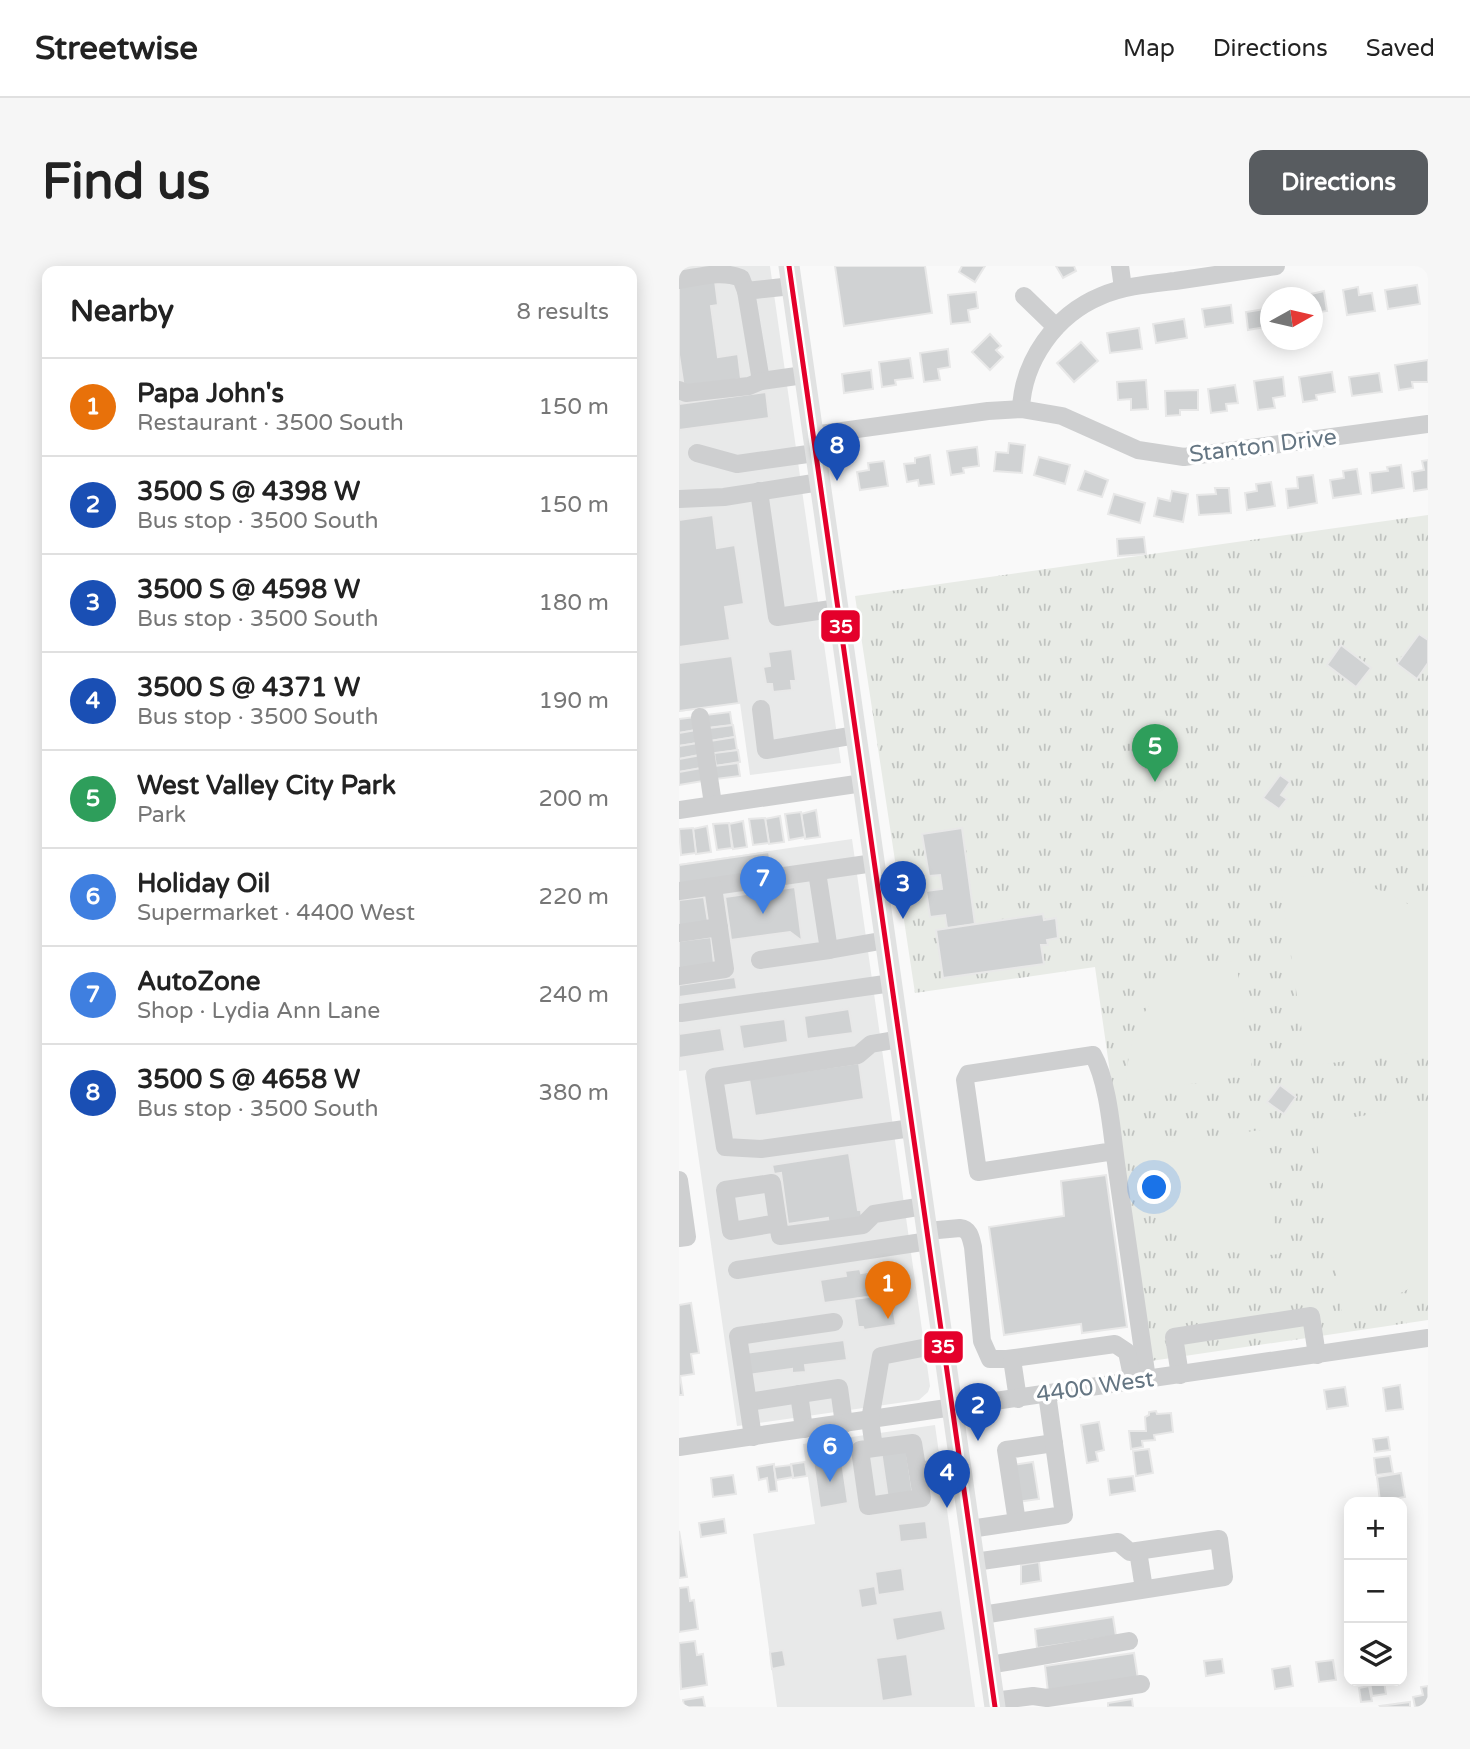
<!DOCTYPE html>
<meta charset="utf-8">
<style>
body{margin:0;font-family:"Varela Round",sans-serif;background:#f6f6f6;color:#222}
.controls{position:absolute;right:21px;bottom:21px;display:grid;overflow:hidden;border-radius:14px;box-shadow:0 4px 18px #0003}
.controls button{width:63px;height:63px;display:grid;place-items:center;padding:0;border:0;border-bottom:2px solid #e0e0e0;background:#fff;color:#222;font:35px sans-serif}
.compass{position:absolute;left:581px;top:21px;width:63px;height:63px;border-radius:50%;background:#fff;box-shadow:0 4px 18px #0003;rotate:82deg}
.you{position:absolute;left:476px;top:922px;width:24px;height:24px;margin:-18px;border:5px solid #fff;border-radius:50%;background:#1a73e8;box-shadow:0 0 0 10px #1a73e833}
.badge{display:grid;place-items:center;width:46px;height:46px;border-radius:50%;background:#585c60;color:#fff;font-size:23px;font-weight:700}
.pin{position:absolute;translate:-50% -58px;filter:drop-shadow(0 2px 4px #0008)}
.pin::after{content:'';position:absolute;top:37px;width:24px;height:21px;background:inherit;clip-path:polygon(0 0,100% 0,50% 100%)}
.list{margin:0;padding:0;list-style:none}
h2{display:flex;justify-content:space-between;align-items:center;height:91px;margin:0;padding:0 28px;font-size:30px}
h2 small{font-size:23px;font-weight:400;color:#767676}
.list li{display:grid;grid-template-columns:46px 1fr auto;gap:21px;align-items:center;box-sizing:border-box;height:98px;padding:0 28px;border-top:2px solid #e0e0e0}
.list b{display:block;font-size:26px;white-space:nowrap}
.list p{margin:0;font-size:23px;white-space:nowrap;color:#767676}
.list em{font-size:23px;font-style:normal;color:#767676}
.icon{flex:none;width:38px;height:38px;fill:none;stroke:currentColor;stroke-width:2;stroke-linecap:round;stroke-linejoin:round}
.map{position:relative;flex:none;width:749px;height:1441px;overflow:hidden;border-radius:14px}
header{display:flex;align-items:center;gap:42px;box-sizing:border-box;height:98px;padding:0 35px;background:#fff;border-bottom:2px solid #e0e0e0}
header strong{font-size:33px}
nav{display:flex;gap:38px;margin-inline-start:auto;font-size:24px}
.intro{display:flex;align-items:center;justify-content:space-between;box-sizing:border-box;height:168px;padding:0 42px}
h1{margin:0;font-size:49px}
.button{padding:18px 32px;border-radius:14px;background:#585c60;color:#fff;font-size:24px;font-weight:700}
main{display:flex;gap:42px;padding:0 42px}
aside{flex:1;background:#fff;border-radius:14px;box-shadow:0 4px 18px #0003}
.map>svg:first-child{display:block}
.built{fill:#e8e9e9}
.park{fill:url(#park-tufts)}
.pitch{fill:#e8ebe6}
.building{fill:#d0d2d3;stroke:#e8e8e8;stroke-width:2}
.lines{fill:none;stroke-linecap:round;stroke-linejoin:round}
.minor{stroke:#cecfd0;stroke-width:18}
.major{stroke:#e1e2e2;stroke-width:21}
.bus-1-casing{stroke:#fff;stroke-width:10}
.bus-1{stroke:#e4002b;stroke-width:5}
.labels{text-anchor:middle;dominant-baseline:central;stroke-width:7;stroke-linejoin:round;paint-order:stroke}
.street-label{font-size:23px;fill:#657683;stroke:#fff}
.line-badge{stroke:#fff;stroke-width:2.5}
.badge-label{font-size:19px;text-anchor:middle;font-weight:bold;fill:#fff}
</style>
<header>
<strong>Streetwise</strong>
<nav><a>Map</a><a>Directions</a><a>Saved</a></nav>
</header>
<div class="intro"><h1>Find us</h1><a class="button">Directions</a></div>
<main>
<aside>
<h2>Nearby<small>8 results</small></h2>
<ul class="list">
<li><span class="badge" style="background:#e8710a">1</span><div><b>Papa John's</b><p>Restaurant · 3500 South</p></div><em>150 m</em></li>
<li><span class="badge" style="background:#1a4fb4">2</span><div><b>3500 S @ 4398 W</b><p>Bus stop · 3500 South</p></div><em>150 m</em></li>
<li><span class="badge" style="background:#1a4fb4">3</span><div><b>3500 S @ 4598 W</b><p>Bus stop · 3500 South</p></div><em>180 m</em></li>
<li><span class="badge" style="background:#1a4fb4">4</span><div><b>3500 S @ 4371 W</b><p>Bus stop · 3500 South</p></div><em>190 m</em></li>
<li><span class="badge" style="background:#2e9e5b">5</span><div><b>West Valley City Park</b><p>Park</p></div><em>200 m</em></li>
<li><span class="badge" style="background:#3f7fe0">6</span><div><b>Holiday Oil</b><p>Supermarket · 4400 West</p></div><em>220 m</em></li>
<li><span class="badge" style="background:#3f7fe0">7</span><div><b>AutoZone</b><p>Shop · Lydia Ann Lane</p></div><em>240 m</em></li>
<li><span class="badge" style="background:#1a4fb4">8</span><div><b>3500 S @ 4658 W</b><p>Bus stop · 3500 South</p></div><em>380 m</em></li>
</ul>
</aside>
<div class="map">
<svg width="749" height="1441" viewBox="0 0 749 1441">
<defs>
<pattern id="park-tufts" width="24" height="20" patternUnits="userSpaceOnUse" patternTransform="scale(1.75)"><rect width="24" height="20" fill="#e8ebe6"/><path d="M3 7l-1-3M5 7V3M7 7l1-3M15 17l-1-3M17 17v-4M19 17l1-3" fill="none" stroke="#c0c3c0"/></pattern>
</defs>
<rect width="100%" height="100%" fill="#f9f9f9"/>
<!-- built -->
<g class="built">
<path d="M0,0H91L162,497L71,509L61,437L0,446Z"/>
<path d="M173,573L251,1120L249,1126L240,1134L58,1160L7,804L0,805V598Z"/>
<path d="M256,1159L296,1441H98L74,1268L136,1258L124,1178Z"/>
</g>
<!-- park -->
<path class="park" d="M749,249V1054L472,1095L416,701L236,727L176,330Z"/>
<!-- pitch -->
<g class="pitch">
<path d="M621,610C667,611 714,622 749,653V785L628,800L601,612Z"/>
<path d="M557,695L574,809L447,827C447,788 455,756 480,726C487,718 498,706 509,702C523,697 542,697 557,695Z"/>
<path d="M749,840V1011C722,1029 694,1041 663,1047L635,857Z"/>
<path d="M582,864L600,988C530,998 466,950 455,881Z"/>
</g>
<!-- building -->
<g class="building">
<path d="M156,0H246L253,47L165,60Z"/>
<path d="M283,0H306L296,16L280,6Z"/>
<path d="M377,0H395L397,5L384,12Z"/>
<path d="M36,15L39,39L32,40L39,91L59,88L62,113L5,122L0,89V20Z"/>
<path d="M738,19L741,38L709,43L706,24Z"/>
<path d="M679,21L680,29L693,27L696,45L668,49L664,24Z"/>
<path d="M645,25L648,45L634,47V32H615Z"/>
<path d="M297,26L299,42L289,44L291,56L272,58L269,29Z"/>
<path d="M552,39L554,57L526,61L523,43Z"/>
<path d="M592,42V60L569,64L567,46Z"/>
<path d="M505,53L508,72L477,77L474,58Z"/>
<path d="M460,62L463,83L431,87L428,67Z"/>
<path d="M311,68L322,80L317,84L324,91L311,104L293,86Z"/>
<path d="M402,76L419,95L395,116L378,97Z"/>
<path d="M269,83L271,101L259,103L261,114L245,116L241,87Z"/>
<path d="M231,92L234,112L216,114L217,119L203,121L200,96Z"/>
<path d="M749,94V116H733L734,122L720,124L716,99Z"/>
<path d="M192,104L194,123L165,127L163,108Z"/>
<path d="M653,106L656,126L637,129L638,134L624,136L620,111Z"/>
<path d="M700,107L703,126L673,130L670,111Z"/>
<path d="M604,111L606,130L594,132L596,142L579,144L575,115Z"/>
<path d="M467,114L469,143L452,144V133L439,134L438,116Z"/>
<path d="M556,119L559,137L547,138L548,145L532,147L529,123Z"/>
<path d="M519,124V144H501V149L487,150L486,125Z"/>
<path d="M87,126L90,152L0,164V138Z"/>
<path d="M330,177L346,179L343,207L315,205L317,186L329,187Z"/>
<path d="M298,181L300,200L284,202L285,207L272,209L268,185Z"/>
<path d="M251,189L255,218L240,220L239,214L228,216L225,198L236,197V192Z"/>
<path d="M360,191L391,199L386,218L355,209Z"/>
<path d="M749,194V223L735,225L733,206L745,204L743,195Z"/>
<path d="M205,195L209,220L181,224L178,206L190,204L189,197Z"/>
<path d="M722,199L725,222L693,227L691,207L709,205L708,201Z"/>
<path d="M678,203L682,228L654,232L651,214L665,212L664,205Z"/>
<path d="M406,205L429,214L423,231L399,224Z"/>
<path d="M634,209L638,237L609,242L607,223L619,222L618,211Z"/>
<path d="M592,216L596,240L568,244L566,227L578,225L577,218Z"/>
<path d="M536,222H550L552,247L520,249L518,229L537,228Z"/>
<path d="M493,225L509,228L504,256L475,250L479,232L491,235Z"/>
<path d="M435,228L466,237L461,257L429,248Z"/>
<path d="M34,249L38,282L56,279L65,338L46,341L51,374L0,381V254Z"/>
<path d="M465,271L467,288L439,290L438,273Z"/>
<path d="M740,368L749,374V397L738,413L718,398Z"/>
<path d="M662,379L692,402L677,421L648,399Z"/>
<path d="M113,383L117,415H112L113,424L94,426L93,418H87L84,401L91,400L89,386Z"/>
<path d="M53,390L60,437L0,445V397Z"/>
<path d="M51,446L53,459L28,462L26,449Z"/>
<path d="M16,451L18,464L0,467V453Z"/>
<path d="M54,459L56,471L31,475L30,462Z"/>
<path d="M17,464L19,477L0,480V467Z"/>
<path d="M56,471L58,484L33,488L31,475Z"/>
<path d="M19,477L20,489L0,493V480Z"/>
<path d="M59,484L61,496L37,500L35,487Z"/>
<path d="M22,489L24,502L0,506V493Z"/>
<path d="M59,497L61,510L37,513L35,500Z"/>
<path d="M22,502L24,515L0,519V506Z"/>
<path d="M601,509L611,516L602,529L608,533L600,543L584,532Z"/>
<path d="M137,544L141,571L126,573L122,548Z"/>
<path d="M122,546L126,571L110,574L106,548Z"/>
<path d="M101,550L105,576L90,578L86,553Z"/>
<path d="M86,552L90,577L74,579L70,553Z"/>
<path d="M64,555L68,581L54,583L50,558Z"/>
<path d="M50,557L53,582L38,584L34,558Z"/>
<path d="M28,560L32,586L17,588L14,563Z"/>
<path d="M14,562L17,587L2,589L0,563Z"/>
<path d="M283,562L296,658L268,662L266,649L251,651L247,625L263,623L261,609L250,610L243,568Z"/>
<path d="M90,586L93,605L0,618V599Z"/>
<path d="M116,621L123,675L111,666L52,674L46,631Z"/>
<path d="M25,631L29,656L0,660V634Z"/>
<path d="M364,648L365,654L377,652L379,672L368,674L369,679H362L365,698L264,712L257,664Z"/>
<path d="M32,671L35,698L0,703V675Z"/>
<path d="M56,711L58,723L0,731V719Z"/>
<path d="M170,743L174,767L128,773L125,750Z"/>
<path d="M106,753L109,776L64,783L60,759Z"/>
<path d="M42,762L46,785L0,792V768Z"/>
<path d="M180,797L185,833L76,850L70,813Z"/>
<path d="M601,819L617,831L605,848L588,836Z"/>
<path d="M170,887L179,944H182L183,954L150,959L149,952L109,958L102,907L95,908L93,899Z"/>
<path d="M427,909L448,1061L403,1067L402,1058L325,1069L310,961L385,950L382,915Z"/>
<path d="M181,1003L182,1007L207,1003L210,1028L145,1037L141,1014L167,1010L166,1005Z"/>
<path d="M212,1028L217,1059L185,1064L184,1061H179L175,1033Z"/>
<path d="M12,1037L20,1087L12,1088L15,1108L1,1110L4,1129H0V1039Z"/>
<path d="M165,1074L168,1094L126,1099L127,1106L113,1107V1103L69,1109L66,1087Z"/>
<path d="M721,1119L724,1143L707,1145L704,1122Z"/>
<path d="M666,1121L669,1140L648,1143L645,1124Z"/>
<path d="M477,1145L478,1148L492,1147L494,1166L475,1169L476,1174L463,1175L464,1181L452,1183L450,1165H467L466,1151L470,1149V1146Z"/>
<path d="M420,1156L425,1184L417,1186L419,1195L408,1197L402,1159Z"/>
<path d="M709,1171L711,1184L696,1186L694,1173Z"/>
<path d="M227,1181L234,1229L209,1233L202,1185Z"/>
<path d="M470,1183L474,1207L457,1210L454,1185Z"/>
<path d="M162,1189L169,1237L141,1242L134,1194Z"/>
<path d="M711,1190L714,1207L697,1209L695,1192Z"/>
<path d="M126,1196L128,1210L114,1212L112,1198Z"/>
<path d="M354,1196L360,1233L338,1236L333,1199Z"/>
<path d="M95,1198L98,1225L90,1226L88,1212L80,1214L78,1201Z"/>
<path d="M112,1199L114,1211L97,1214L95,1201Z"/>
<path d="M722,1207L726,1231L701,1235L698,1211Z"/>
<path d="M54,1209L57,1228L34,1231L32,1212Z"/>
<path d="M454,1210L456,1225L431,1229L429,1213Z"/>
<path d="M45,1253L47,1267L22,1271L20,1257Z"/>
<path d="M247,1255L249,1273L221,1276L219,1258Z"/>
<path d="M0,1265L8,1311L0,1312Z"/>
<path d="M360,1296L362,1315L342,1318V1299Z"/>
<path d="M223,1302L226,1325L199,1329L196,1306Z"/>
<path d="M196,1320L199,1339L182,1342L179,1323Z"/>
<path d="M9,1321L11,1335L15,1334L19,1363L0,1366V1322Z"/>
<path d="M263,1344L267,1364L217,1375L213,1352Z"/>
<path d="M434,1351L437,1370L358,1382L356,1363Z"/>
<path d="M16,1375L18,1389L24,1388L28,1419L2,1423L0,1377Z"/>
<path d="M104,1384L107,1400L93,1403L91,1386Z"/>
<path d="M455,1387L459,1413L369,1426L366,1400Z"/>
<path d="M228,1388L234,1430L203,1435L197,1392Z"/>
<path d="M543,1393L545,1407L527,1410L525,1395Z"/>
<path d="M654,1394L657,1414L640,1416L637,1396Z"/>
<path d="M611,1400L614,1420L596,1423L593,1403Z"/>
<path d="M691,1415H705L707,1428L693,1430Z"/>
<path d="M690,1420L693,1435L682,1436L680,1422Z"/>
<path d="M749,1420V1441H736L734,1431L744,1429L742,1421Z"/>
<path d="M24,1431L26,1441H5L4,1434Z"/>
<path d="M453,1433L454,1441H429V1437Z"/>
<path d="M731,1436V1441H702L701,1440Z"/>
</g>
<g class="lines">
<!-- minor -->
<g class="minor">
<path d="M441,0L444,22"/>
<path d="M0,14C21,11 42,4 62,12L67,25"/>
<path d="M113,20L67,25L82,115L125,109"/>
<path d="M345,30L377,61"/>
<path d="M0,124L7,127L70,120L82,115"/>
<path d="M342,143C344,95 376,49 422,30C445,20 470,18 496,15C530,10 563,5 597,0"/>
<path d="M134,169L309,145L342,143L383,150L459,184L505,191L749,158"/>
<path d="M18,187L58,198L136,187"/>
<path d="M80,225L98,351L159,342"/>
<path d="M0,233L45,231L141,216"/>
<path d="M82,443L87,484L177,469"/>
<path d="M21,451L34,538"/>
<path d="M0,544L184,517"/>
<path d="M0,625L195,597"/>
<path d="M0,667L40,661"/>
<path d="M150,684L207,674"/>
<path d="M81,694L150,684L138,606"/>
<path d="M0,710L46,703L34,621"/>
<path d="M2,747L213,717"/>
<path d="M221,773L192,778L179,789L35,811L46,881L82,883L233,862"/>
<path d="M435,885L299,906L286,814L289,808L414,789C430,817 433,871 438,904L468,1113"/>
<path d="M0,914L8,971L0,972"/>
<path d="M99,957L52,965L46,924L93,917L101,970L184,959L195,948L245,940"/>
<path d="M248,965L281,962C291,963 292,973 294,981L303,1075L311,1093H328L436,1078L448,1086L454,1115"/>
<path d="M58,1004L250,975"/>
<path d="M333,1093L339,1133"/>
<path d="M501,1109L495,1071L632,1050L638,1089"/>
<path d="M120,1128L125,1163"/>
<path d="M69,1136L160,1122L165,1158"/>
<path d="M74,1171L59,1070L155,1056"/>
<path d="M0,1181L749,1072"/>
<path d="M195,1182L181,1184L189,1240L243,1232L234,1177L195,1182L191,1154L202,1090L264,1078"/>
<path d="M239,1205L282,1199"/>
<path d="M338,1256L327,1184L375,1177"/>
<path d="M291,1263L385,1249L368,1128"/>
<path d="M459,1285L465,1323"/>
<path d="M295,1296L439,1276L451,1286L540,1273L545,1311L303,1349"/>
<path d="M310,1399L450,1375"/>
<path d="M315,1435L354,1430L368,1432L462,1418"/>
</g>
<!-- major -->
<path class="major" d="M110,0L316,1441"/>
<defs>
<path id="bus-1" d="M110,0L316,1441"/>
</defs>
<!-- bus-1 casing -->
<use href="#bus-1" class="bus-1-casing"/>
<!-- bus-1 -->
<use href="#bus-1" class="bus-1"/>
</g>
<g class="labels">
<!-- street labels -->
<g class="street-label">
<text transform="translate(584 180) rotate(-7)">Stanton Drive</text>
<text transform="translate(416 1121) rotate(-8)">4400 West</text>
</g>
</g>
<g class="line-badge">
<rect x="141" y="343" width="41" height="34" rx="7" fill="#e4002b"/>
<rect x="244" y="1064" width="41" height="34" rx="7" fill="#e4002b"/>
</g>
<g class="badge-label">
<text x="162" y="367">35</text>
<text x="264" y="1087">35</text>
</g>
</svg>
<div class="controls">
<button>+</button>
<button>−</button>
<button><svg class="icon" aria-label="layers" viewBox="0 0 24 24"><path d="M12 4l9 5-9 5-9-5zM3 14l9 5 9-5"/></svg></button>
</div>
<svg class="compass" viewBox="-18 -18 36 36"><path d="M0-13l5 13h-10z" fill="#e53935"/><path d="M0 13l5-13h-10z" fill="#767676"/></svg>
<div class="you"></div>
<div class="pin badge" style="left:209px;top:1053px;background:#e8710a">1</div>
<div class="pin badge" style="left:299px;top:1175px;background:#1a4fb4">2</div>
<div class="pin badge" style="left:224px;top:653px;background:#1a4fb4">3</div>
<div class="pin badge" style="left:268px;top:1242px;background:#1a4fb4">4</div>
<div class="pin badge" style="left:476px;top:516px;background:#2e9e5b">5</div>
<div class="pin badge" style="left:151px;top:1216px;background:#3f7fe0">6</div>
<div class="pin badge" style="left:84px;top:648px;background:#3f7fe0">7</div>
<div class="pin badge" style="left:158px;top:215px;background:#1a4fb4">8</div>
</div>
</main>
